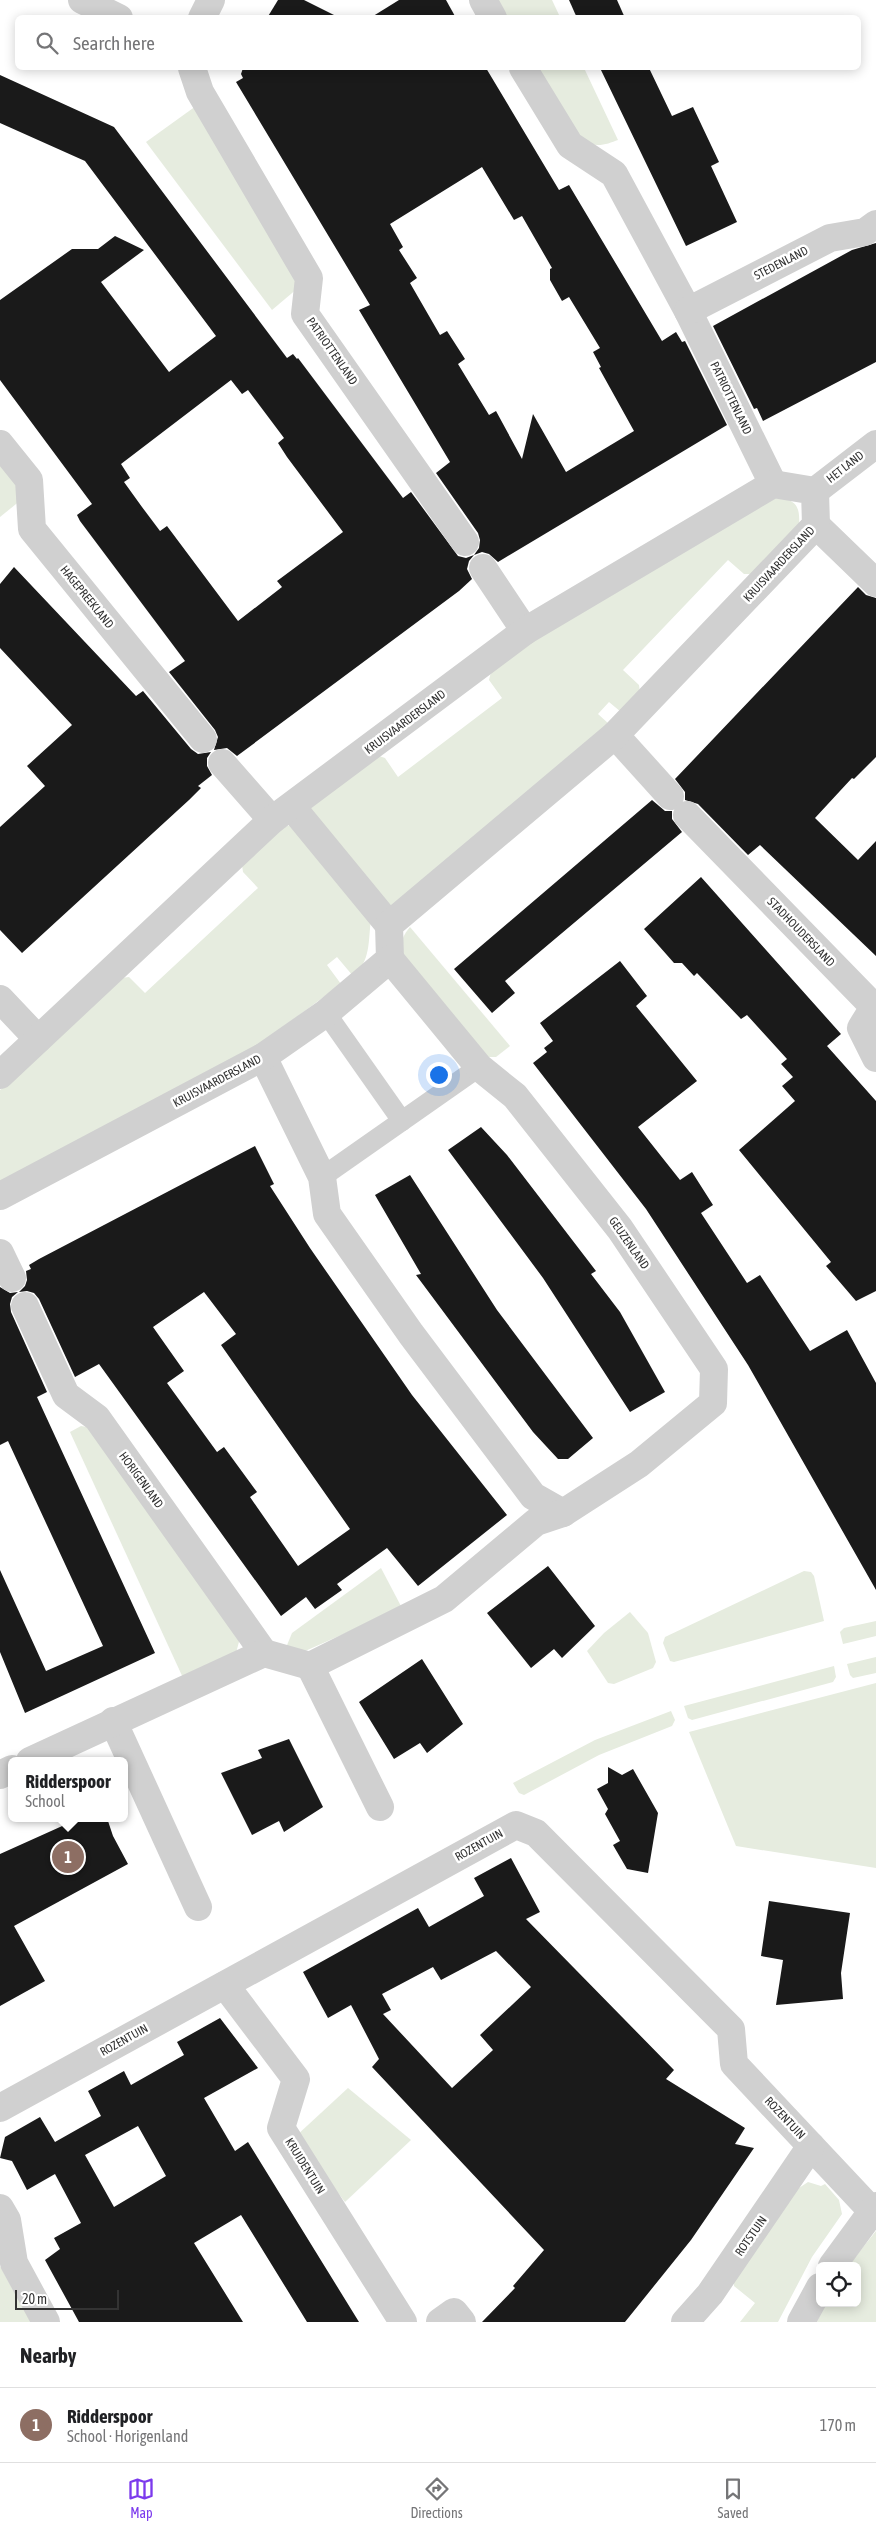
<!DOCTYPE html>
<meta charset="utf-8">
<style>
body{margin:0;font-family:"Asap Condensed",sans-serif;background:#f6f6f6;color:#202124}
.controls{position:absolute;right:15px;bottom:15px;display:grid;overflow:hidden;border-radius:8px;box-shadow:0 2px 12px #0003}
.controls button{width:45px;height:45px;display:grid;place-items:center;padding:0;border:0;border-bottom:1px solid #e0e0e0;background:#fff;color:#202124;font:25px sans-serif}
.scale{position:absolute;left:15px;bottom:12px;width:104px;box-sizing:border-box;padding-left:5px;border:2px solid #333;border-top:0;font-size:14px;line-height:18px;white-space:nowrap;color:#333;-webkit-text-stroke:4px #fff;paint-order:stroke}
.you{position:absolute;left:438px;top:1074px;width:18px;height:18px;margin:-12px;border:4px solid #fff;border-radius:50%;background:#1a73e8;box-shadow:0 0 0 8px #1a73e833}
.badge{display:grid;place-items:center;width:32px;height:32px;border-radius:50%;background:#7c3aed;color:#fff;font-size:16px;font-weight:700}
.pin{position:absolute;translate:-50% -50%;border:2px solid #fff;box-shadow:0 1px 5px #0006}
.popup{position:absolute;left:8px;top:1757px;width:120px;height:65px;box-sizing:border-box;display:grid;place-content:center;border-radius:8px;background:#fff;filter:drop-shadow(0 1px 4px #0005);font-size:16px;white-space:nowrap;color:#757577}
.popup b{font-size:19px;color:#202124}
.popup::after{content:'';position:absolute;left:50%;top:100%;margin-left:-10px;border:10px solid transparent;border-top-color:#fff}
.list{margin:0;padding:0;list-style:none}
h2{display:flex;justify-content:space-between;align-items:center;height:65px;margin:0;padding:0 20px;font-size:21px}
h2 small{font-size:16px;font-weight:400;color:#757577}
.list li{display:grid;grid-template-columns:32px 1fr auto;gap:15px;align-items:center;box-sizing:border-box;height:75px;padding:0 20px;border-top:1px solid #e0e0e0}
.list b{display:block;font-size:19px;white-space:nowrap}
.list p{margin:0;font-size:16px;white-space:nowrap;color:#757577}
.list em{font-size:16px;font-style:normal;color:#757577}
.icon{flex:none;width:28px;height:28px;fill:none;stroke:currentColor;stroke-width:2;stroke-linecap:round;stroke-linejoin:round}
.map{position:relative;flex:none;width:876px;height:2322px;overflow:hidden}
.search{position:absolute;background:#fff;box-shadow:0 2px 12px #0003;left:15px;right:15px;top:15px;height:55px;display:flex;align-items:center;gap:12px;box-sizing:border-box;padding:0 18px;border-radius:8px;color:#757577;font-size:19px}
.sheet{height:140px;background:#fff}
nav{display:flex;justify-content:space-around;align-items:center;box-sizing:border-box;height:70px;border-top:1px solid #e0e0e0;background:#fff;font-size:14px;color:#757577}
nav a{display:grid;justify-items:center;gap:2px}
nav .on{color:#7c3aed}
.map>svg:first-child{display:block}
.green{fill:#e6ecdf}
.building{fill:#1a1a1a;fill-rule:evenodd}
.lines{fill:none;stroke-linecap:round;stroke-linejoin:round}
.service{stroke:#d0d0d0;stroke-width:20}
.minor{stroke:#d0d0d0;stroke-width:28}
.labels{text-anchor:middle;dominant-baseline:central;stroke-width:5;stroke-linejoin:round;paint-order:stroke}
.street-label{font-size:12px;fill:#333;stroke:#fff}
</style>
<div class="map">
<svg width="876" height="2322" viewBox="0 0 876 2322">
<rect width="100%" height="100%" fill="#fff"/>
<!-- green -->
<g class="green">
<path d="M496,0H552L560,17H507Z"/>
<path d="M536,68H584L618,140C610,143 600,147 591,144C569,135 549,88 536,68Z"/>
<path d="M196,106L299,277L298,288L272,310L146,142Z"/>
<path d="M0,459L17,479L21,500L0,517Z"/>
<path d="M769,498C790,498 801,500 799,525L752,574H744L728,560L623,670L639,685L640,692L621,712L609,702L598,714L609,724L389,908L309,813L312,806L379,756L385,758L398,777L502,698L489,680L491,672L535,639Z"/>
<path d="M291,825L371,919C368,942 371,961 353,976L337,957L327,965L341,984L251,1051L0,1183V1090L121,978L129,977L145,993L258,888L243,872L242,865L284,827Z"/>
<path d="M410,927L510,1046L496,1057H484L405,964C400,948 399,940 410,927Z"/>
<path d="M81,1426L93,1428L240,1638L236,1653L184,1680L70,1432Z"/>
<path d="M381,1568L402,1608L303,1652L285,1650L292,1633Z"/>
<path d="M804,1571L811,1572L814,1576L824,1621L674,1662L670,1661L663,1643L665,1637Z"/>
<path d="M630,1612L648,1633L656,1662L653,1668L614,1684L608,1683L587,1651L604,1633Z"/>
<path d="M876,1621V1636L843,1644L840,1632L844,1628Z"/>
<path d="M876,1657V1673L853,1678L850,1675L847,1664Z"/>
<path d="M834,1666L836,1677L833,1682L692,1720L688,1718L684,1706Z"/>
<path d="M876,1683V1868L736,1846L689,1732Z"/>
<path d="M671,1711L675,1720L672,1726L599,1755L524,1795L519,1793L513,1783L595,1740Z"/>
<path d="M348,2088L411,2140L345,2202L295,2137Z"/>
<path d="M808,2182L821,2186L825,2184L839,2200L842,2214L812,2257L778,2322H740L755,2303L734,2286V2280L796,2190Z"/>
<path d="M876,2231V2322H817L826,2303H857V2266H848Z"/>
<path d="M0,2266L31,2322H0Z"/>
</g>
<!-- building -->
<g class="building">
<path d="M278,0H304L340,18H267Z"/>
<path d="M399,0H446L456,18H370Z"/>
<path d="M569,0H617L625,18H577Z"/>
<path d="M243,68H486L559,190L569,185L662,341L676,332L682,342L685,341L727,425L498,562L489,554L482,552L474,555L469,561L467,569L472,579L459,591L237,756L227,748L214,750L218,737L215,730L169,672L185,661L80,521L77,515L92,504L0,380V300L72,249H98L115,236L144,250L101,282L169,372L216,336L85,161L0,123V75L114,127L287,358L293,354L297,359L298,358L403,498L411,492L458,556L466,558L474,555L479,548L480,540L478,533L436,473L450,462L359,310L370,305L236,82L243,78L241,74ZM482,167L514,220L522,216L552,268L550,269V280L562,301L569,297L600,348L593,352L601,367L599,368L634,431L566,472L533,414L522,459L496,411L489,415L458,364L465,359L447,331L440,335L410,283L417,278L399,250L403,247L390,224ZM231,380L242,394L248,390L284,438L278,443L287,457L343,532L277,581L282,587L238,621L167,526L160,531L142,507L124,482L130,478L121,464Z"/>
<path d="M600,68H649L672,116L693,107L719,162L711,166L737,222L686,246Z"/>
<path d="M876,243V362L763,421L757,408L754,409L713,326L852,250Z"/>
<path d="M14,567L136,696L143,691L191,749L198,754L211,752L207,758V766L212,775L198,786L201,788L189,800L22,953L0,930V827L45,786L27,766L72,725L0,648V584Z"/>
<path d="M858,587L866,595L876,598V757L854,779L852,778L815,818L858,860L876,841V956L760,845L748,855L698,804L685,800V792L675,779Z"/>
<path d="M652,800L665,811H672V819L682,832L505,981L515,993L492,1013L454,969Z"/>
<path d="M701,877L841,1034L827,1046L876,1101V1291L856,1301L826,1266L831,1262L739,1150L795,1101L782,1086L793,1077L781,1064L787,1059L747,1015L741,1019L697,973L694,976L682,963H674L644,929Z"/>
<path d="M620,961L647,996L636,1006L697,1081L638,1127L680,1180L692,1172L713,1205L701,1213L747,1283L760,1275L810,1351L847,1330L876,1383V1590L748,1365L646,1209L533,1063L547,1052L544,1048L553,1041L540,1023Z"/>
<path d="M481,1127L507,1155L596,1271L591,1274L620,1312L665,1392L630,1412L543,1278L448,1150Z"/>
<path d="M255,1146L274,1184L270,1186L310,1248L412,1395L507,1515L418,1586L387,1548L337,1584L342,1590L315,1609L306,1597L281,1616L99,1364L75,1377L39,1299L34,1293L27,1291L19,1292L25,1286L27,1280L26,1271L31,1269L29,1265L39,1259ZM204,1292L236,1334L221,1345L350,1529L298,1566L250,1497L257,1492L224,1447L217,1452L167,1383L184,1371L153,1327Z"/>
<path d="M410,1175L497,1310L593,1438L568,1459H558L533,1432L416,1275L421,1274L375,1195Z"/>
<path d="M0,1287L10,1293L18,1292L12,1297L10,1304L11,1312L47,1392L37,1397L155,1653L25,1713L0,1652V1570L46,1671L103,1646L8,1441L0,1445Z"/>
<path d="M548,1566L595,1626L562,1658L554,1649L531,1668L487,1613Z"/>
<path d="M422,1659L463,1724L427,1753L420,1743L394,1759L359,1702Z"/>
<path d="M289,1739L323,1807L284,1832L279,1821L252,1835L221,1773L262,1758L258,1750Z"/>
<path d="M608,1767L622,1775L633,1769L658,1813L648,1873L627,1869L613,1845L620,1841L605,1814L608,1809L597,1789L608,1783Z"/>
<path d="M80,1818H107L113,1836L128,1864L14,1926L45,1981L0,2006V1854Z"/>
<path d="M511,1858L540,1912L526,1919L674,2070L666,2079L745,2128L735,2144L754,2148L691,2240L625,2322H482L515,2288L513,2286L544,2250L372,2067L379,2059L351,2005L328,2018L303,1972L418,1908L429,1927L484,1896L474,1878ZM496,1951L531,1987L480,2035L493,2050L452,2088L383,2014L391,2010L382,1994L433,1967L441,1980Z"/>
<path d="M769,1901L850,1913L841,1973L843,1999L776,2005L783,1960L761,1956Z"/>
<path d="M220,2018L258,2068L204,2098L235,2151L248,2142L359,2322H307L241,2215L194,2243L243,2322H79L45,2260L60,2249L54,2238L81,2223L55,2174L27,2190L12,2161L0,2158L5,2137L40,2117L55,2142L101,2116L88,2091L124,2071L131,2085L184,2055L177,2042ZM138,2126L166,2176L114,2207L85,2155Z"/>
</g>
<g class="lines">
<!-- service -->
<g class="service">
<path d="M326,1013L402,1121"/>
<path d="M322,1177L479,1067"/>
</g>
<!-- minor -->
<g class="minor">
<path d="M82,0L119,18"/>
<path d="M483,0L493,18"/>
<path d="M202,18L211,0"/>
<path d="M192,68L200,92L309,278L305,314L465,542"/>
<path d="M523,68L570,145L614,174L688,311L773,484"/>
<path d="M688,311L830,238L865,232L876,224"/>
<path d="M0,444L29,480L32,529L203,739"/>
<path d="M815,491L876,444"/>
<path d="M816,525L876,583"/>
<path d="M483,568L525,631"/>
<path d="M615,735L670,796"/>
<path d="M222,763L272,820"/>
<path d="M292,807L389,925"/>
<path d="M687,815L874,1007L861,1028L876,1058"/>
<path d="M0,999L38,1039"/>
<path d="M263,1057L322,1177L327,1214L411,1334L533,1496L563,1513"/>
<path d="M0,1075L272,820L525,631L773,484L815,491L816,525L615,735L389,925L390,959L326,1013L263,1057L0,1196"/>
<path d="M0,1253L12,1278"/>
<path d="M25,1306L66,1395L97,1418L264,1653"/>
<path d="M310,1666L380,1807"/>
<path d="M113,1721L198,1907"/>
<path d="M30,1761L264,1653L310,1666L444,1599L536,1522L563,1513L639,1464L713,1403L714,1369L620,1229L515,1096L479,1067L390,959"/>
<path d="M0,1775L12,1769"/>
<path d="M225,1985L296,2079L281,2128L403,2322"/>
<path d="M0,2108L516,1825L536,1833L731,2029L734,2064L871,2210"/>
<path d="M0,2208L7,2220L14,2263L46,2322"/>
<path d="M832,2266L876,2206"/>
<path d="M440,2322L454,2312L462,2322"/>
<path d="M685,2322L710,2294L811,2146"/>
<path d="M801,2322L820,2287"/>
</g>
</g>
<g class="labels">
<!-- street labels -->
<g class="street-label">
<text transform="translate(781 263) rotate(-27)">STEDENLAND</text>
<text transform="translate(332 351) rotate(55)">PATRIOTTENLAND</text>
<text transform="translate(731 398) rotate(64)">PATRIOTTENLAND</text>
<text transform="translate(845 467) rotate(-38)">HET LAND</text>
<text transform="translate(779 564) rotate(-47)">KRUISVAARDERSLAND</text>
<text transform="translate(87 597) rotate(51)">HAGEPREEKLAND</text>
<text transform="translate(405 722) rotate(-37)">KRUISVAARDERSLAND</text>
<text transform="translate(801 932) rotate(46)">STADHOUDERSLAND</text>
<text transform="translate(217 1081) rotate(-28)">KRUISVAARDERSLAND</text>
<text transform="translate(629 1243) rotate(55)">GEUZENLAND</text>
<text transform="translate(141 1480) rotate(54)">HORIGENLAND</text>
<text transform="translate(479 1845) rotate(-29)">ROZENTUIN</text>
<text transform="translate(124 2040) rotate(-29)">ROZENTUIN</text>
<text transform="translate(785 2118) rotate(47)">ROZENTUIN</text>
<text transform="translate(305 2166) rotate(58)">KRUIDENTUIN</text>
<text transform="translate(751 2236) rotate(-55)">ROTSTUIN</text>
</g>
</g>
</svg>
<div class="controls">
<button><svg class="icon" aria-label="locate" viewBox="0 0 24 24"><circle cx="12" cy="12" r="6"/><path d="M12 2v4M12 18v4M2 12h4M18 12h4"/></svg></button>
</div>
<div class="scale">20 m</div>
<div class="you"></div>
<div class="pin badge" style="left:68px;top:1857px;background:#8d6e63">1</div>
<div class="popup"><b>Ridderspoor</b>School</div>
<div class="search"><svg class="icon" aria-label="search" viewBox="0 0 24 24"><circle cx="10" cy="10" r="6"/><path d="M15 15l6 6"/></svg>Search here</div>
</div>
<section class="sheet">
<h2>Nearby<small></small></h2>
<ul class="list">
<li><span class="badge" style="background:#8d6e63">1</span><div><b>Ridderspoor</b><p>School · Horigenland</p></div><em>170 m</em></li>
</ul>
</section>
<nav>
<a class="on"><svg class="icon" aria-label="map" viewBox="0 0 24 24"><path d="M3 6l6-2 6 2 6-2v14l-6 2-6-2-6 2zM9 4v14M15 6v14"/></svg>Map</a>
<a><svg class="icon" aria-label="directions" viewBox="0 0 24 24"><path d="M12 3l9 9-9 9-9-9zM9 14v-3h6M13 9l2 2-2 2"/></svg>Directions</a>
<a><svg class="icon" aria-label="saved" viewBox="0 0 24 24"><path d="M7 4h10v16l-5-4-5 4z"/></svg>Saved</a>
</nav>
